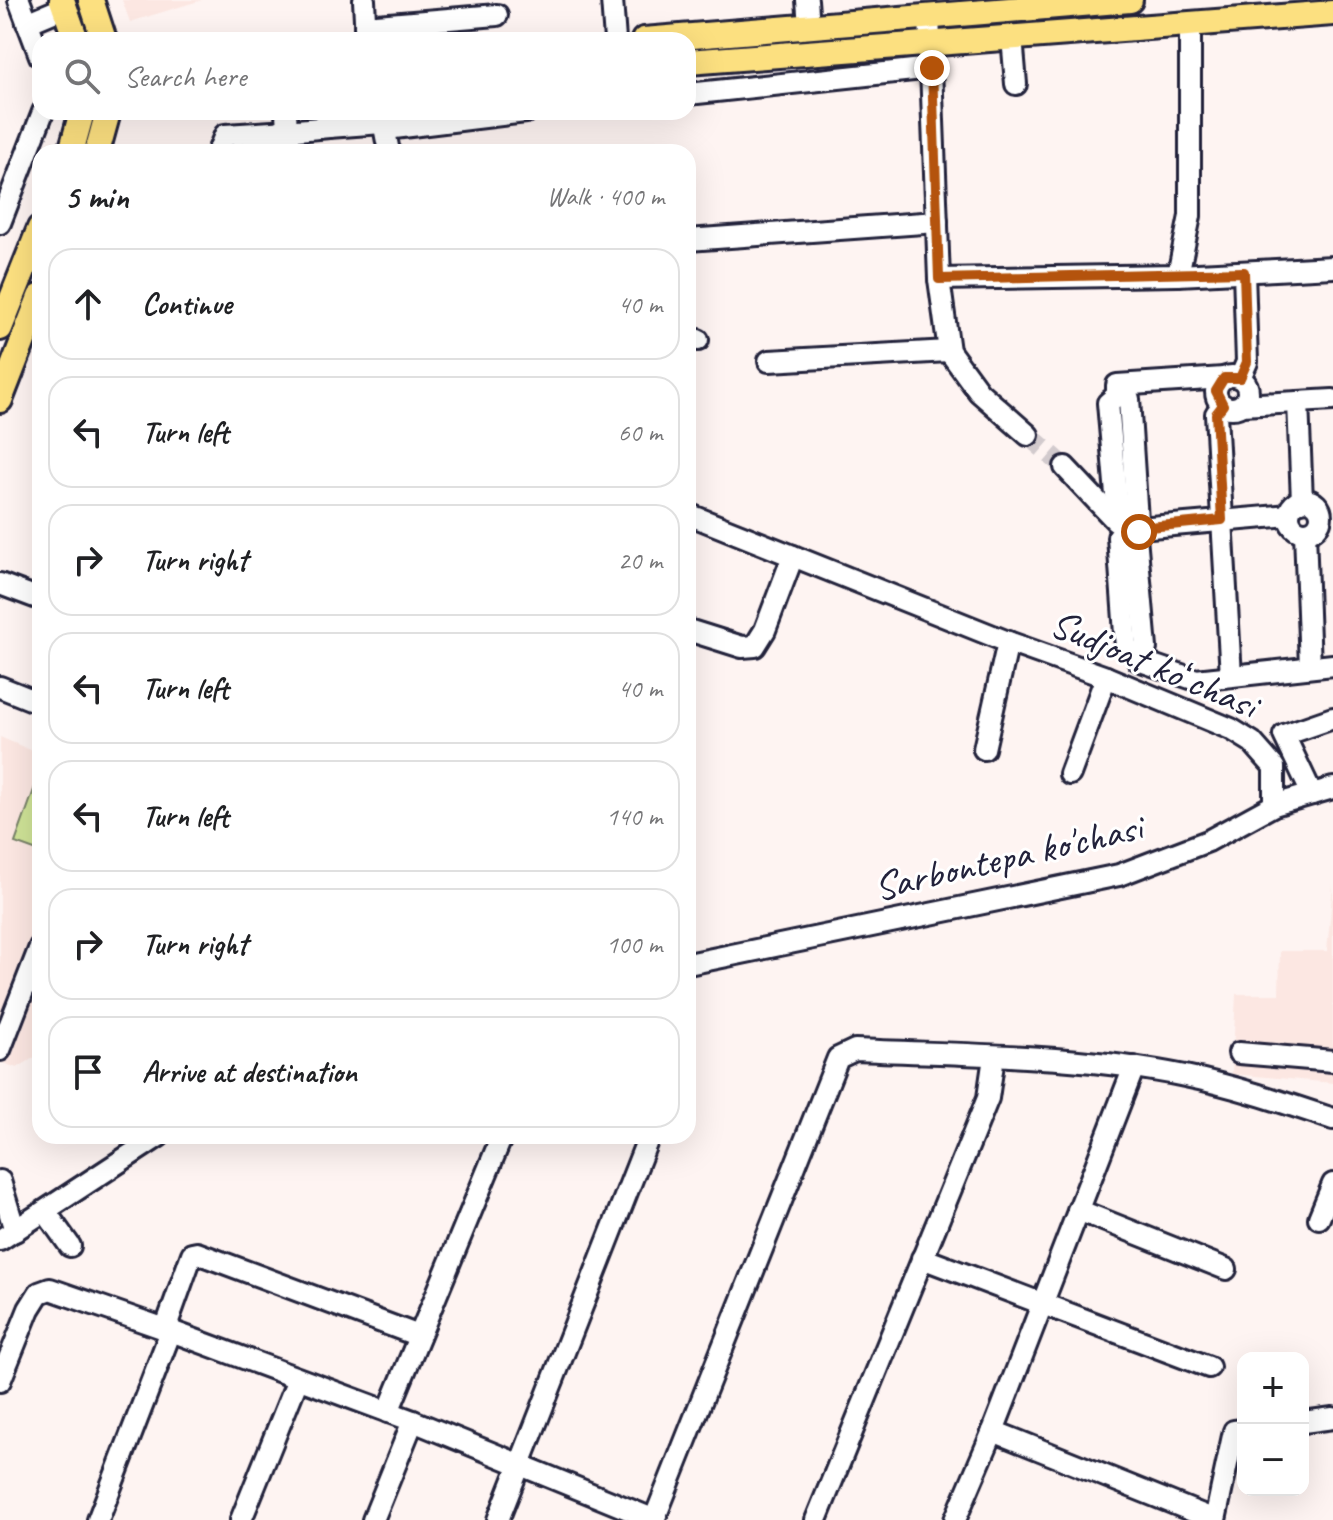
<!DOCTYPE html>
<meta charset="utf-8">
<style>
body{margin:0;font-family:Caveat,sans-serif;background:#f2f2f2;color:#202124}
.controls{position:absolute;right:24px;bottom:24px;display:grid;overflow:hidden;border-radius:16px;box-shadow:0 8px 32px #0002}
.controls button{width:72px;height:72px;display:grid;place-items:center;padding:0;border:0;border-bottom:2px solid #e0e0e0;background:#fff;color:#202124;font:40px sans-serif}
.stop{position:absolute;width:24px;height:24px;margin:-18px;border:6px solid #b45309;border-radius:50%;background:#fff}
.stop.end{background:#b45309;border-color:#fff;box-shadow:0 2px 8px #0008}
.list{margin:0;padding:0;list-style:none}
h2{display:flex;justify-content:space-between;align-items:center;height:104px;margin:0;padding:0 32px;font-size:34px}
h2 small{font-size:26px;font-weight:400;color:#757577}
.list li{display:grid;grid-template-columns:52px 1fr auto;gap:24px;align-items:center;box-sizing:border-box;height:112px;margin:0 16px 16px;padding:0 16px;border:2px solid #e0e0e0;border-radius:24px}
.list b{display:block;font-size:30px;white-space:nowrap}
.list em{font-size:26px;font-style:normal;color:#757577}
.icon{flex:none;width:44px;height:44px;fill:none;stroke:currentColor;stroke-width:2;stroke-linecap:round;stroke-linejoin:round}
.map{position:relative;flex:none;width:1333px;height:1520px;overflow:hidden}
.search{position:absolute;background:#fff;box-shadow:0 8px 32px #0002;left:32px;top:32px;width:664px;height:88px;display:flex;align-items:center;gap:20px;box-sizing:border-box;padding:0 28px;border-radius:24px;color:#757577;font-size:30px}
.panel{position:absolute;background:#fff;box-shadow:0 8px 32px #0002;left:32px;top:144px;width:664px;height:1000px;border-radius:24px}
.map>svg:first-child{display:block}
.built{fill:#fce7e2}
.green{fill:#cfe397;stroke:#788269;stroke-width:2}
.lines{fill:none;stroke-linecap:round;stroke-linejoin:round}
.minor-tunnel{stroke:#d2cacd;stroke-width:20;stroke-dasharray:20 10;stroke-linecap:butt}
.minor-casing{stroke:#22223b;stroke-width:26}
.major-casing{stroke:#22223b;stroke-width:30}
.minor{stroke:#fff;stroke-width:20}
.major{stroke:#fce080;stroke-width:24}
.route{stroke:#b45309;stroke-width:10}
.labels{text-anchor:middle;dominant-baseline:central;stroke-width:6;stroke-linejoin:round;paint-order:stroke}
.street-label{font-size:40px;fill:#22223b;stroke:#fff}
</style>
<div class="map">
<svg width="1333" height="1520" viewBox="0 0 1333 1520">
<rect width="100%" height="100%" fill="#fef4f2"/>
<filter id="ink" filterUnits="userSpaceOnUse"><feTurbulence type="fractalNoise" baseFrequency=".0125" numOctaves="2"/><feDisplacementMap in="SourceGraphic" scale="16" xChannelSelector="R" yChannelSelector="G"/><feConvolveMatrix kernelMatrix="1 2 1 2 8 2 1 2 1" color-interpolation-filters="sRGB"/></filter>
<g filter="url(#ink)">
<!-- built -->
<g class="built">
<path d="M122,0H202L130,22Z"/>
<path d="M0,737L40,754V1054L17,1068L0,1062Z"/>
<path d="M1333,885V1083L1232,1074L1236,994H1279L1280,951H1327Z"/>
</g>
<!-- green -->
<path class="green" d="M40,773V852L15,843Z"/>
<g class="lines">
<!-- minor-tunnel -->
<path class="minor-tunnel" d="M1028,435L1065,467"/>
<defs>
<g id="minor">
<path d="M19,0L40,56"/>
<path d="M364,0L366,40"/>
<path d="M612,0L615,40"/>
<path d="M807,0L809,26"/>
<path d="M929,15L939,279L1178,275L1333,267"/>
<path d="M27,23L65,7"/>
<path d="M365,26L497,15"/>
<path d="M1012,37L1016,84"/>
<path d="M688,94L932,68"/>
<path d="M286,112L287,131L329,127"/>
<path d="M328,112L329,127L382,123"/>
<path d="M382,116L389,152"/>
<path d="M386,129L526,112"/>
<path d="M218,152L225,135L287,131"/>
<path d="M0,223L43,112"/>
<path d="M688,240L937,222"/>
<path d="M1178,275L1190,216V25"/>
<path d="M939,279L949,351L979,392L1028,435"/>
<path d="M688,337L698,340"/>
<path d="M769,361L949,351"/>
<circle cx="1232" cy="392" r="16"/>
<path d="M1240,378L1247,362L1244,272"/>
<path d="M1117,395L1129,399L1137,520"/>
<path d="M1298,402L1302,501"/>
<path d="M1223,405L1216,414L1231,676"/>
<path d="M1242,405L1333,400"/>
<path d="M1065,467L1116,521"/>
<circle cx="1305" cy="516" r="16"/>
<path d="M688,514L1008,642L1106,677L1231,729L1252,742L1274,767V805"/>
<path d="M1118,518L1108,403L1117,395V385L1224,378"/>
<path d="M1139,528L1289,515"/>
<path d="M1305,532L1310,667"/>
<path d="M1136,536L1146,648L1136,653"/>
<path d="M1118,537L1126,648L1136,653L1138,660L1196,680L1333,665"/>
<path d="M0,584L40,599"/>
<path d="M688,630L742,647L755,646L765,630L793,556"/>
<path d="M0,687L40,703"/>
<path d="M984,749L1008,642"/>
<path d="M1070,774L1106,677"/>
<path d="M1312,794L1284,735L1333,718"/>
<path d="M688,964L1119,875L1208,841L1274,805L1333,788"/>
<path d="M0,1050L40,947"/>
<path d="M1239,1053L1333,1061"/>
<path d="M0,1181L15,1231"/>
<path d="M1078,1210L1226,1269"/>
<path d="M45,1211L70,1246"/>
<path d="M1319,1218L1333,1184"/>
<path d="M0,1240L159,1136"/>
<path d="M922,1258L1209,1367"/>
<path d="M171,1331L168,1321L192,1254L197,1253L419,1336"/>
<path d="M0,1381L29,1309L39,1293L50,1289L171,1331"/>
<path d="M388,1412L502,1136"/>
<path d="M1303,1422L1333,1418"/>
<path d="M993,1431L1215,1520"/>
<path d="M98,1520L171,1331L413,1421L655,1520"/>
<path d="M241,1520L298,1379"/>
<path d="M373,1520L413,1421"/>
<path d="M498,1520L649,1136"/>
<path d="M654,1520L838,1058L855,1050C964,1055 1077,1054 1185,1076C1235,1086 1285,1103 1333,1119"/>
<path d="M816,1520L988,1098L994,1057"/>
<path d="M955,1520L993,1431L1134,1067"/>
<path d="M1215,1520L1234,1431L1243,1430"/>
</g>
<g id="major">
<path d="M62,0L76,40"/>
<path d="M91,0L104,40"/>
<path d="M644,40L1130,0"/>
<path d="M688,62L1333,13"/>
<path d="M71,152L82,112"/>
<path d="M97,152L108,112"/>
<path d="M0,328L40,228"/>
<path d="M0,400L40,297"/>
</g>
</defs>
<!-- minor casing -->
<use href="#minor" class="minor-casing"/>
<!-- major casing -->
<use href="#major" class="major-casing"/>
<!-- minor -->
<use href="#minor" class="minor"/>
<!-- major -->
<use href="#major" class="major"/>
</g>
</g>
<g class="lines" filter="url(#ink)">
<!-- route -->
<path class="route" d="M932,68L939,279L1244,272L1247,362L1240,378H1224L1216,391L1223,405L1216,414L1222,520L1139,528V532"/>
</g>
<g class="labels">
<!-- street labels -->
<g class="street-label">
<text transform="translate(1154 664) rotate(23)">Sudjoat koʻchasi</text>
<text transform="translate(1008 857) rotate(-13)">Sarbontepa ko'chasi</text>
</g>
</g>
</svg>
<div class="controls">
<button>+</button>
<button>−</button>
</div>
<div class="stop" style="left:1139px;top:532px"></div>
<div class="stop end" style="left:932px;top:68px"></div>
<div class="search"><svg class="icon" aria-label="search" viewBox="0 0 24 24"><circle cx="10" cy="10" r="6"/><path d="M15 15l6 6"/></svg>Search here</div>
<section class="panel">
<h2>5 min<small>Walk · 400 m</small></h2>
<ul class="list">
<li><svg class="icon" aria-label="ahead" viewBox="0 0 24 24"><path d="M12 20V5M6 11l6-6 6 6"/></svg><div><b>Continue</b></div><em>40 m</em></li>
<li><svg class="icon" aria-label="left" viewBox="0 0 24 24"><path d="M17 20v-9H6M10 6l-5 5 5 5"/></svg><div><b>Turn left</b></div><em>60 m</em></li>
<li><svg class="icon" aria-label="right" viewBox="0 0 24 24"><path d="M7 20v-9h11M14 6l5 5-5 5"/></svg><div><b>Turn right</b></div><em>20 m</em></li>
<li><svg class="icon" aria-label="left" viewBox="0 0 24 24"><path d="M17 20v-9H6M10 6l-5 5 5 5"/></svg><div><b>Turn left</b></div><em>40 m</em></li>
<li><svg class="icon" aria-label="left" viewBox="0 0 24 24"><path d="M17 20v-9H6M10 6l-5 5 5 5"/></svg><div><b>Turn left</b></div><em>140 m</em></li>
<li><svg class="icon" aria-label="right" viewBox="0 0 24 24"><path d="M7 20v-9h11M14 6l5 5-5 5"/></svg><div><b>Turn right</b></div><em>100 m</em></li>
<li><svg class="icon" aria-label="arrive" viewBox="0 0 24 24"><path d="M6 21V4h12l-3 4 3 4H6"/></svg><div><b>Arrive at destination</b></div></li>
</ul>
</section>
</div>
